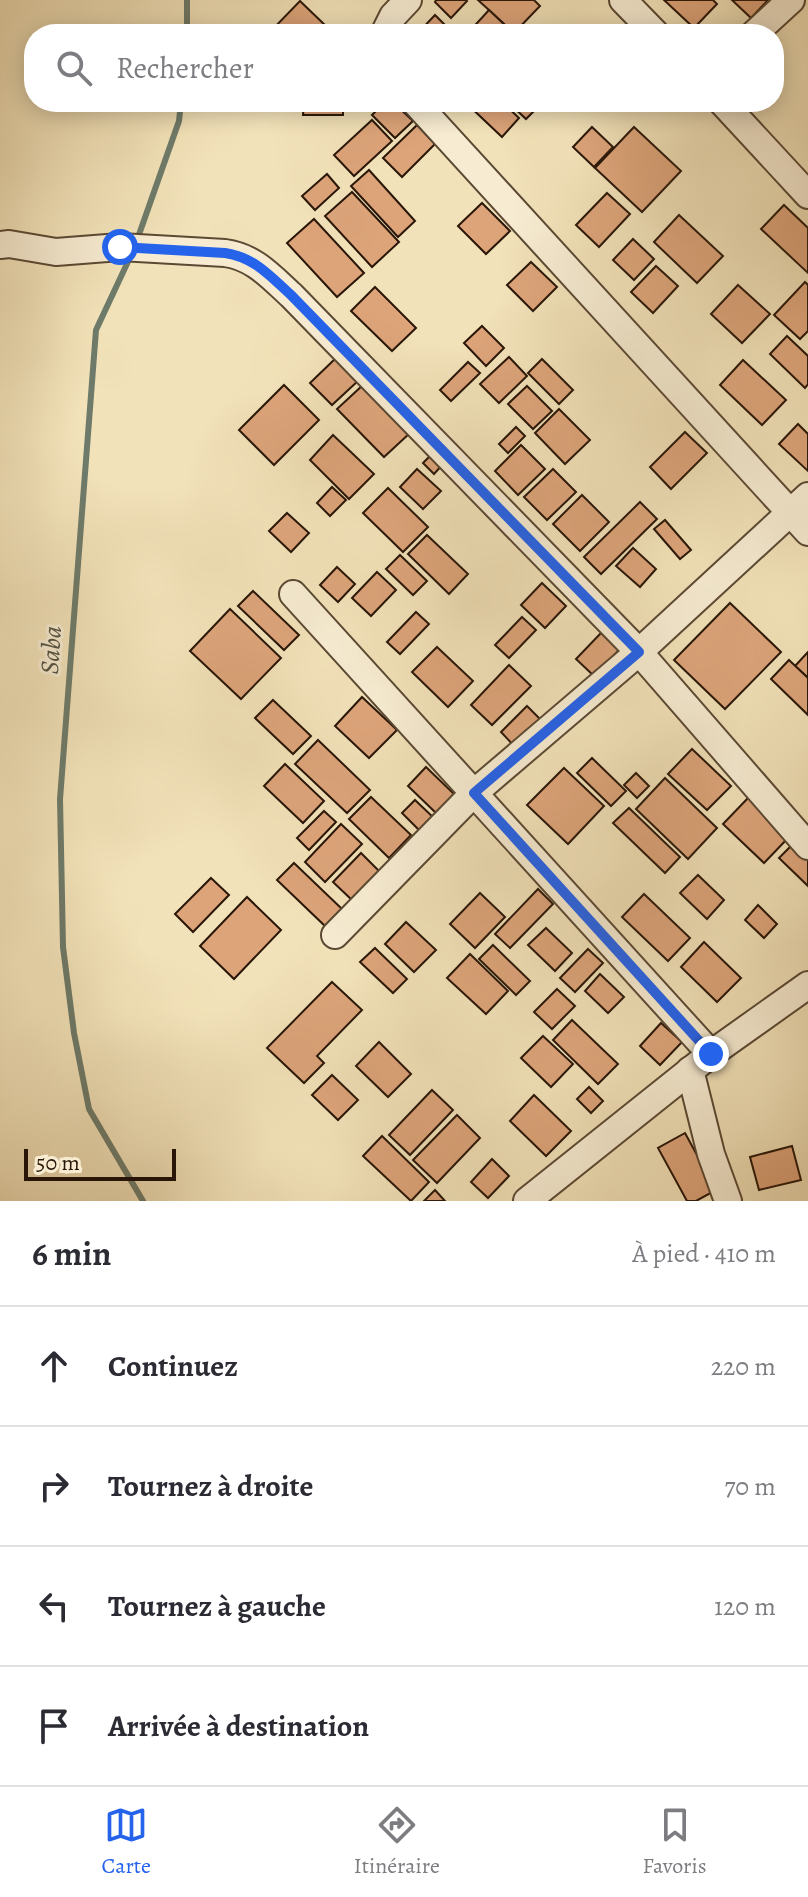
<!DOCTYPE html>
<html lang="fr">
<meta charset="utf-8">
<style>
body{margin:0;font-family:Alegreya,serif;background:#f7f7f7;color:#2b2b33}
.scale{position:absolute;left:24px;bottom:20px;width:152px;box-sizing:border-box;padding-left:8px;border:4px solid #291608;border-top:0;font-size:22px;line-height:28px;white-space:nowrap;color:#291608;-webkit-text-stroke:6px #f7ecd2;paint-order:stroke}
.stop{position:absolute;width:24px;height:24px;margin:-18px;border:6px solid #2563eb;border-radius:50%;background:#fff}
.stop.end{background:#2563eb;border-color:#fff;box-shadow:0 2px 8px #0008}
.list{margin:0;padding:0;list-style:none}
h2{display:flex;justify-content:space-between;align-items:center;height:104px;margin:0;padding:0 32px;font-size:34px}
h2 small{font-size:26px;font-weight:400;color:#7c7c81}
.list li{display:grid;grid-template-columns:52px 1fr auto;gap:24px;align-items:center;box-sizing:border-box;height:120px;padding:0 32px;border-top:2px solid #e1e1e2}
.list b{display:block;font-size:30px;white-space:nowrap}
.list em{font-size:26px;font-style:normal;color:#7c7c81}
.icon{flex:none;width:44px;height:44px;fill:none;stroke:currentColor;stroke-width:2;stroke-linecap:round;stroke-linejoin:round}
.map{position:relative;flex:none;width:808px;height:1201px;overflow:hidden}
.search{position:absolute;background:#fff;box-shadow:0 4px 20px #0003;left:24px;right:24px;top:24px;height:88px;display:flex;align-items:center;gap:20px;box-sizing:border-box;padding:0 28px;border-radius:32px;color:#7c7c81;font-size:30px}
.sheet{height:584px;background:#fff}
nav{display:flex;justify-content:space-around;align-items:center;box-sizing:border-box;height:112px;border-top:2px solid #e1e1e2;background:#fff;font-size:22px;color:#7c7c81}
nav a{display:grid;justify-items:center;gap:4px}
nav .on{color:#2563eb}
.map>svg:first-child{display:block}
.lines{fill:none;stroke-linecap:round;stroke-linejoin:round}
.stream{stroke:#6e7b6a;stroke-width:6}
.building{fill:#dda47a;stroke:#291608;stroke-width:2}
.minor-casing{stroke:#5b4934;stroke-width:30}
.minor{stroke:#f7ecd2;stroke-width:26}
.route{stroke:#2563eb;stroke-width:10}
.labels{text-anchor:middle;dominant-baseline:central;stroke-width:6;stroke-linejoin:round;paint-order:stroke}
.water-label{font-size:26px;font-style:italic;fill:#515141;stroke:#f7ecd2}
</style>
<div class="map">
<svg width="808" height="1201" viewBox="0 0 808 1201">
<rect width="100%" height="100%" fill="#f2e2b9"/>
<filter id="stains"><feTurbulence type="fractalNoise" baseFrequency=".0025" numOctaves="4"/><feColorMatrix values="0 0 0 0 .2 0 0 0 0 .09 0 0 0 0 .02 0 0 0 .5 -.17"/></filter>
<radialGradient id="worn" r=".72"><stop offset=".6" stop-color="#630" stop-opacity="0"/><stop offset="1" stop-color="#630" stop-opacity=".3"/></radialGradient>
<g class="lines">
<!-- stream -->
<g class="stream">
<path d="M187,0V34"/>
<path d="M136,243L179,121L181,102"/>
<path d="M132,253L96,330L60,799L63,947L74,1033L89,1109L143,1201"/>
</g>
</g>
<!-- building -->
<g class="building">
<path d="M436,0H466L467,1L451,18L435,2Z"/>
<path d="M478,0H534L540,6L514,33Z"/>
<path d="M664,0H713L717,4L694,28Z"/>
<path d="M732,0H768L751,18Z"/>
<path d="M300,1L329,29L323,34H268Z"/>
<path d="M489,10L509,29L503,34H467Z"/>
<path d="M435,15L454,34H417Z"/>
<path d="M304,102H343V115H303Z"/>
<path d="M385,102H393L413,121L395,138L372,115Z"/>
<path d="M465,102H502L519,118L502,137Z"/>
<path d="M512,102H543L526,119L510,104Z"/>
<path d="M372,120L392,141L354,176L334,155Z"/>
<path d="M417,125L435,144L402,177L383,158Z"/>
<path d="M592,127L613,147L594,167L573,147Z"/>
<path d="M634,127L681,171L642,212L595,168Z"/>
<path d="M369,170L415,221L398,237L351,186Z"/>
<path d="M327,174L339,188L315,210L302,196Z"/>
<path d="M352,192L399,242L372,267L325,216Z"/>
<path d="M607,193L630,214L599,247L576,225Z"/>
<path d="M482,203L510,231L486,254L458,226Z"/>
<path d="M784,205L808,228V273L761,229Z"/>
<path d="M679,215L723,256L697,283L654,242Z"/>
<path d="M314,219L364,273L337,297L287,243Z"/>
<path d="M633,239L654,259L634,280L613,260Z"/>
<path d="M531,262L557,287L533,311L507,285Z"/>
<path d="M656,266L678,286L653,313L631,292Z"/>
<path d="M805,282L808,285V331L800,339L774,315Z"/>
<path d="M738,285L770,314L742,343L711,314Z"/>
<path d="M375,287L416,328L392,351L351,311Z"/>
<path d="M482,326L504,348L486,366L464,343Z"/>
<path d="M787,336L808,356V384L805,388L770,354Z"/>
<path d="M337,357L359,380L332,405L310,383Z"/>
<path d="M509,357L527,376L499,403L480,384Z"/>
<path d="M542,359L573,390L559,404L528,373Z"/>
<path d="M743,360L786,400L762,425L720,385Z"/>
<path d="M468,362L480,373L451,401L440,390Z"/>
<path d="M284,385L319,420L274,465L239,430Z"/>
<path d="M363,385L410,433L384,457L337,409Z"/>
<path d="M527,386L552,411L533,429L508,404Z"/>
<path d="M559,409L590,440L565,464L535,433Z"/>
<path d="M798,424L808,434V471L779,444Z"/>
<path d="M516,427L525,436L508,453L499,444Z"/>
<path d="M685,432L707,453L671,489L650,467Z"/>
<path d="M333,435L374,474L349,499L310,460Z"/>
<path d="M521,445L545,469L518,495L495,471Z"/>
<path d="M433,453L444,463L434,474L423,463Z"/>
<path d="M417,469L441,491L423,509L400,487Z"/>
<path d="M553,469L576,492L547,520L524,497Z"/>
<path d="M332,487L346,500L330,516L317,503Z"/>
<path d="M388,488L428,527L403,552L363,513Z"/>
<path d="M582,495L609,522L580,551L553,524Z"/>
<path d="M640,502L657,519L601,574L584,557Z"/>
<path d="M287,513L309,533L291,552L269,531Z"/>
<path d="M665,520L691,550L680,559L654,529Z"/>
<path d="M427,535L468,574L449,594L408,554Z"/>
<path d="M633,548L656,569L640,587L616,566Z"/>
<path d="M400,555L427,581L413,595L386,569Z"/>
<path d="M337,567L355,584L338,602L320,585Z"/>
<path d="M377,572L396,590L371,616L352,598Z"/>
<path d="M542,583L566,606L545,628L521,605Z"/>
<path d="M253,591L299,635L284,650L238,606Z"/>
<path d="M730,603L781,652L725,709L674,660Z"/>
<path d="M230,609L281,658L241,699L190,651Z"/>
<path d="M416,612L429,624L400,654L387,642Z"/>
<path d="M522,617L536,630L509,658L495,645Z"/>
<path d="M601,633L619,650L594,676L576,659Z"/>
<path d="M437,647L473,681L448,707L412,672Z"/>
<path d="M808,652V678L795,666Z"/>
<path d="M789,660L808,678V715L771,679Z"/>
<path d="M509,665L531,686L492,725L471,705Z"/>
<path d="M362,697L397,730L369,758L335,726Z"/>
<path d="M273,700L311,736L293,754L255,718Z"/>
<path d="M527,706L541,720L515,747L501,732Z"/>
<path d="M318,740L370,790L347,813L295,764Z"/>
<path d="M692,749L731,786L707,810L668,774Z"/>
<path d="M592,758L626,791L611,806L577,773Z"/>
<path d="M285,764L324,801L303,823L264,786Z"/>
<path d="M426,767L454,794L436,813L408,786Z"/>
<path d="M564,768L604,806L568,844L527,805Z"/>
<path d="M636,773L649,786L637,798L624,785Z"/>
<path d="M665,778L717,828L688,859L636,809Z"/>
<path d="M371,797L411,835L389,858L349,819Z"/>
<path d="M749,797L790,836L764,863L723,824Z"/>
<path d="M415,800L436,820L422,833L402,813Z"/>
<path d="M629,808L680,857L665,873L613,823Z"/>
<path d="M324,811L336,822L309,850L297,838Z"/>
<path d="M341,824L362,844L325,882L305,862Z"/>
<path d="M794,843L808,856V886L779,858Z"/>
<path d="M361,853L381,873L353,901L333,882Z"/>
<path d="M294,863L342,909L325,926L277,880Z"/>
<path d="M698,875L724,900L707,919L680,893Z"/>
<path d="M211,878L229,895L193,932L175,914Z"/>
<path d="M538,889L553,904L510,948L495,934Z"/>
<path d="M480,893L505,917L475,948L450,924Z"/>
<path d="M644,894L690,938L668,961L622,917Z"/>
<path d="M247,897L281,930L234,979L200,946Z"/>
<path d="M758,905L777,924L764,938L745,920Z"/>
<path d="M406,922L436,950L414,972L385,944Z"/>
<path d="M546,928L572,953L555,971L528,945Z"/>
<path d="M704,942L741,978L717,1002L681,967Z"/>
<path d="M493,945L530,981L516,995L479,959Z"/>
<path d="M375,948L407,979L393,993L360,962Z"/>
<path d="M588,949L603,963L575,992L560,978Z"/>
<path d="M470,954L508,991L486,1014L447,978Z"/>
<path d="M600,974L624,997L608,1013L585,991Z"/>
<path d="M332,982L362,1010L317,1056L324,1063L304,1083L267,1048Z"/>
<path d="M557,989L575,1006L552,1029L534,1012Z"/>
<path d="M572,1020L618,1064L598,1084L553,1040Z"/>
<path d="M661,1023L682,1042L660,1065L640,1046Z"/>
<path d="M543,1036L573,1064L551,1087L521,1058Z"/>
<path d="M379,1042L411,1074L388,1097L356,1066Z"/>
<path d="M332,1075L358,1100L338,1120L312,1095Z"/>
<path d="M589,1087L603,1101L591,1113L577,1099Z"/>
<path d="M432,1090L453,1110L410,1155L389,1135Z"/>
<path d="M534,1095L571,1131L546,1156L510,1121Z"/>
<path d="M457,1115L480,1138L437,1183L413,1160Z"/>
<path d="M685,1133L716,1190L696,1201H687L658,1148Z"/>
<path d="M382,1136L429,1182L411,1201L363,1156Z"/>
<path d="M792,1146L801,1180L759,1190L750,1157Z"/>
<path d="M492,1159L509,1176L488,1198L471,1182Z"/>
<path d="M435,1190L445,1201H424Z"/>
</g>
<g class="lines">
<defs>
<g id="minor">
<path d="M623,0L656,34"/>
<path d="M384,34L393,16L408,0"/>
<path d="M754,34L791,0"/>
<path d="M415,102L808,532"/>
<path d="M722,102L808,195"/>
<path d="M0,245L9,244L56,252L120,247L225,253C254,257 270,276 291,295L639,652L808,846"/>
<path d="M293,594L711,1054"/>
<path d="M335,935L474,793L639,652L808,496"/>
<path d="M690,1070L711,1154L728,1201"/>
<path d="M527,1201L711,1054L808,985"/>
</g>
</defs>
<!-- minor casing -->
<use href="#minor" class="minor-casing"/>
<!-- minor -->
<use href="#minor" class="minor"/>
</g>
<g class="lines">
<!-- route -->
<path class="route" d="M120,247L225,253C254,257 270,276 291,295L639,652L474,793L711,1054"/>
</g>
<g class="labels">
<!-- water labels -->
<g class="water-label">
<text transform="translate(51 650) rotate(-86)">Saba</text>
</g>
</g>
<rect width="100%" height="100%" filter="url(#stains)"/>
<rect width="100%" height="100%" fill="url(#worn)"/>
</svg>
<div class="scale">50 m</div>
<div class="stop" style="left:120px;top:247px"></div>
<div class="stop end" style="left:711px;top:1054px"></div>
<div class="search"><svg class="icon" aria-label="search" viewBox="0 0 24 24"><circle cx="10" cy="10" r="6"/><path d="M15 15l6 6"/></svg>Rechercher</div>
</div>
<section class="sheet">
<h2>6 min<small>À pied · 410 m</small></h2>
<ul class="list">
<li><svg class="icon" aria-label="ahead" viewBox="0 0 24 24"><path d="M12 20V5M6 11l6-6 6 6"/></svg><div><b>Continuez</b></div><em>220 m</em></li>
<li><svg class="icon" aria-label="right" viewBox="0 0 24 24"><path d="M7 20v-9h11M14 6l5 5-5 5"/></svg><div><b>Tournez à droite</b></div><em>70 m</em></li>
<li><svg class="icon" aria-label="left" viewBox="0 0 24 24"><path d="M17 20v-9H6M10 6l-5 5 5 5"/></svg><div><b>Tournez à gauche</b></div><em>120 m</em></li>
<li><svg class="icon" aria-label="arrive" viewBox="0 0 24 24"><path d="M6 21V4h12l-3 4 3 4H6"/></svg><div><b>Arrivée à destination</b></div></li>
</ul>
</section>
<nav>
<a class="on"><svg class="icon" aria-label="map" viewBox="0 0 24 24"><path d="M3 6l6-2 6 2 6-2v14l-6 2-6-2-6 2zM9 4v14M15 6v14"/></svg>Carte</a>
<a><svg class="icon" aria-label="directions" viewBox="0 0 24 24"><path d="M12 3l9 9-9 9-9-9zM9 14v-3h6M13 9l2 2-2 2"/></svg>Itinéraire</a>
<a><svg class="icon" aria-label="saved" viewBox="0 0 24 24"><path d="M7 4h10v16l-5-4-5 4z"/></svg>Favoris</a>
</nav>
